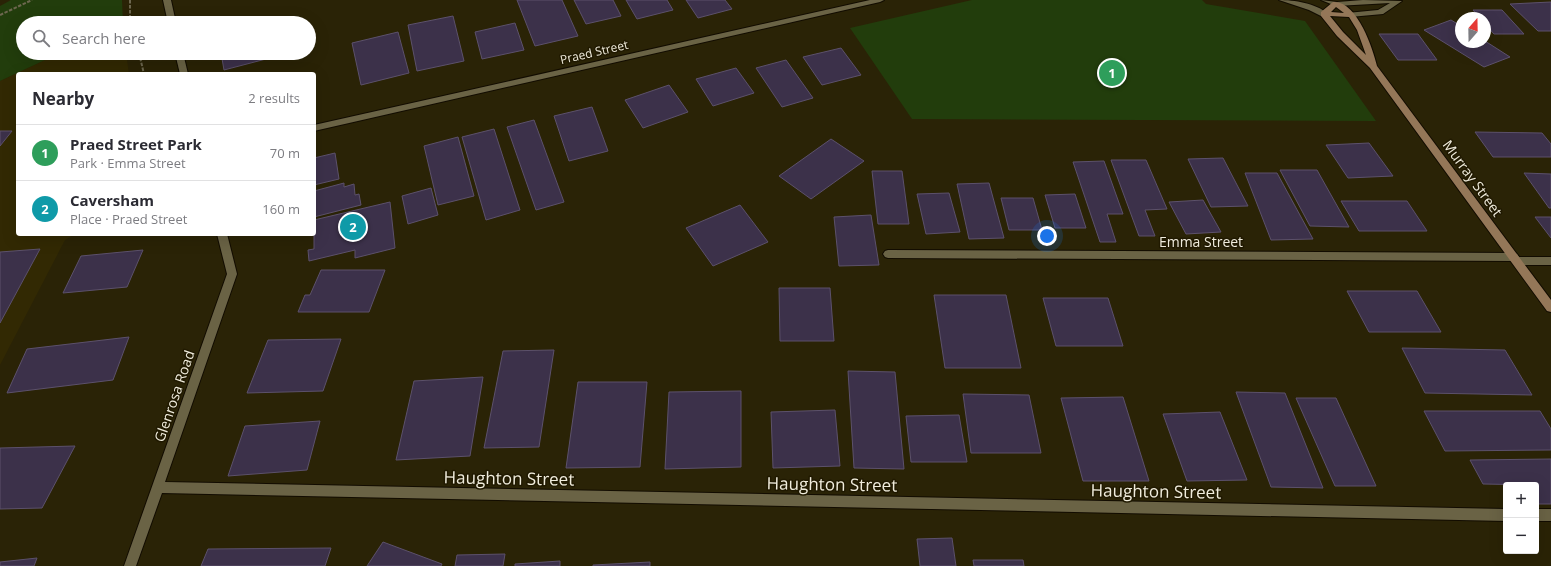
<!DOCTYPE html>
<meta charset="utf-8">
<style>
body{margin:0;font-family:"Open Sans",sans-serif;background:#f7f7f7;color:#2b2b33}
.controls{position:absolute;right:12px;bottom:12px;display:grid;overflow:hidden;border-radius:4px;box-shadow:0 4px 16px #0002}
.controls button{width:36px;height:36px;display:grid;place-items:center;padding:0;border:0;border-bottom:1px solid #e1e1e2;background:#fff;color:#2b2b33;font:20px sans-serif}
.compass{position:absolute;left:1455px;top:12px;width:36px;height:36px;border-radius:50%;background:#fff;box-shadow:0 4px 16px #0002;rotate:20deg}
.you{position:absolute;left:1047px;top:236px;width:14px;height:14px;margin:-10px;border:3px solid #fff;border-radius:50%;background:#1a73e8;box-shadow:0 0 0 6px #1a73e833}
.badge{display:grid;place-items:center;width:26px;height:26px;border-radius:50%;background:#db2777;color:#fff;font-size:13px;font-weight:700}
.pin{position:absolute;translate:-50% -50%;border:2px solid #fff;box-shadow:0 1px 4px #0006}
.list{margin:0;padding:0;list-style:none}
h2{display:flex;justify-content:space-between;align-items:center;height:52px;margin:0;padding:0 16px;font-size:17px}
h2 small{font-size:13px;font-weight:400;color:#7c7c81}
.list li{display:grid;grid-template-columns:26px 1fr auto;gap:12px;align-items:center;box-sizing:border-box;height:56px;padding:0 16px;border-top:1px solid #e1e1e2}
.list b{display:block;font-size:15px;white-space:nowrap}
.list p{margin:0;font-size:13px;white-space:nowrap;color:#7c7c81}
.list em{font-size:13px;font-style:normal;color:#7c7c81}
.icon{flex:none;width:22px;height:22px;fill:none;stroke:currentColor;stroke-width:2;stroke-linecap:round;stroke-linejoin:round}
.map{position:relative;flex:none;width:1551px;height:566px;overflow:hidden}
.search{position:absolute;background:#fff;box-shadow:0 4px 16px #0002;left:16px;top:16px;width:300px;height:44px;display:flex;align-items:center;gap:10px;box-sizing:border-box;padding:0 14px;border-radius:22px;color:#7c7c81;font-size:15px}
.panel{position:absolute;background:#fff;box-shadow:0 4px 16px #0002;left:16px;top:72px;width:300px;height:164px;border-radius:4px}
.map>svg:first-child{display:block}
.built{fill:#322903}
.green{fill:#223d0c}
.building{fill:#3c314a;stroke:#5c516b}
.lines{fill:none;stroke-linecap:round;stroke-linejoin:round}
.street-casing{stroke:#120c00;stroke-width:2}
.secondary-casing{stroke:#120c00;stroke-width:2}
.path{stroke:#6d674f;stroke-width:2;stroke-dasharray:3.5 1.5;stroke-linecap:butt}
.street{fill:#6a6345;fill-rule:evenodd}
.secondary{fill:#947758;fill-rule:evenodd}
.labels{text-anchor:middle;dominant-baseline:central;stroke-width:3;stroke-linejoin:round;paint-order:stroke}
.far-street-label{font-size:12px;fill:#f0ecdc;stroke:#201900}
.street-label{font-size:14px;fill:#f0ecdc;stroke:#201900}
.near-street-label{font-size:17px;fill:#f0ecdc;stroke:#201900}
</style>
<div class="map">
<svg width="1551" height="566" viewBox="0 0 1551 566">
<rect width="100%" height="100%" fill="#2a2306"/>
<!-- built -->
<path class="built" d="M60,53H126L129,74H18V234H75L65,240L0,365V81Z"/>
<!-- green -->
<g class="green">
<path d="M11,0H122L123,23H23V53H60L0,81V6Z"/>
<path d="M972,0H1202L1206,4L1305,21L1376,121L912,119L850,28Z"/>
</g>
<!-- building -->
<g class="building">
<path d="M517,0H562L578,36L535,46Z"/>
<path d="M574,0H613L621,16L586,24Z"/>
<path d="M626,0H667L673,10L637,19Z"/>
<path d="M686,0H725L732,9L698,18Z"/>
<path d="M1551,2V31H1538L1510,4Z"/>
<path d="M1473,10H1502L1524,34H1494L1485,24V18H1480Z"/>
<path d="M453,16L464,61L417,71L408,25Z"/>
<path d="M1451,20L1461,26V42L1485,41L1510,57L1484,67L1424,30Z"/>
<path d="M515,23L524,50L482,59L475,32Z"/>
<path d="M398,32L409,73L361,85L352,43Z"/>
<path d="M1379,34H1418L1437,60H1398Z"/>
<path d="M841,48L861,75L822,85L803,57Z"/>
<path d="M221,53H284L285,54L224,70Z"/>
<path d="M786,60L813,98L782,107L756,68Z"/>
<path d="M736,68L754,93L713,106L696,79Z"/>
<path d="M669,85L688,112L643,128L625,100Z"/>
<path d="M592,107L608,151L569,161L554,116Z"/>
<path d="M534,120L564,202L536,210L507,127Z"/>
<path d="M494,129L520,210L486,220L462,137Z"/>
<path d="M0,131H12L0,146Z"/>
<path d="M1475,132L1542,133L1551,144V157H1493Z"/>
<path d="M458,137L474,196L438,205L424,146Z"/>
<path d="M831,139L864,161L811,199L779,176Z"/>
<path d="M1369,143L1393,176L1348,178L1326,145Z"/>
<path d="M335,153L339,179L314,185V158Z"/>
<path d="M1223,158L1248,206L1211,207L1188,159Z"/>
<path d="M1111,160H1146L1167,209L1145,210L1155,236H1139Z"/>
<path d="M1104,161L1123,214H1107L1116,242H1100L1073,162Z"/>
<path d="M1280,170H1317L1349,227L1310,226Z"/>
<path d="M872,171H902L909,224H878Z"/>
<path d="M1245,173H1277L1313,239L1271,240Z"/>
<path d="M1524,173L1551,174V208H1549Z"/>
<path d="M344,183V187L354,184L355,195L359,194L361,205L314,217V191Z"/>
<path d="M989,183L1004,238L969,239L957,184Z"/>
<path d="M431,188L438,215L408,224L402,196Z"/>
<path d="M949,193L960,232L926,234L917,194Z"/>
<path d="M1075,194L1086,228H1055L1045,195Z"/>
<path d="M1001,198H1033L1042,230H1009Z"/>
<path d="M1203,200L1221,232L1186,234L1169,202Z"/>
<path d="M1341,201H1407L1427,231H1359Z"/>
<path d="M390,202L395,248L355,258V250L309,261L308,250L314,249V220Z"/>
<path d="M740,205L768,242L713,266L686,228Z"/>
<path d="M871,215L879,265L839,266L834,217Z"/>
<path d="M1535,217H1551V238Z"/>
<path d="M40,249L0,323V252Z"/>
<path d="M143,250L127,287L63,293L81,256Z"/>
<path d="M321,270H385L369,312H298L305,295H310Z"/>
<path d="M779,288H830L834,341H780Z"/>
<path d="M1347,291H1417L1441,332H1369Z"/>
<path d="M934,295H1006L1021,368H945Z"/>
<path d="M1043,298H1108L1123,346H1056Z"/>
<path d="M129,337L113,380L7,393L27,349Z"/>
<path d="M341,339L323,391L247,393L268,340Z"/>
<path d="M1402,348L1505,350L1532,395L1425,393Z"/>
<path d="M554,350L539,447L484,448L503,351Z"/>
<path d="M848,371L895,372L904,469L854,468Z"/>
<path d="M483,377L470,456L396,460L414,381Z"/>
<path d="M578,382H647L640,467L566,468Z"/>
<path d="M741,391V467L665,469L669,392Z"/>
<path d="M1236,392L1285,393L1323,488L1271,487Z"/>
<path d="M963,394L1029,395L1041,453H971Z"/>
<path d="M1123,397L1149,481H1083L1061,398Z"/>
<path d="M1296,398H1336L1376,486H1335Z"/>
<path d="M835,410L840,466L773,468L771,412Z"/>
<path d="M1424,411H1540L1551,429V450L1445,451Z"/>
<path d="M1220,412L1247,480L1187,481L1163,414Z"/>
<path d="M959,415L967,462H911L906,416Z"/>
<path d="M320,421L307,470L228,476L245,426Z"/>
<path d="M75,446L42,508L0,509V448Z"/>
<path d="M1551,459V504H1536V485L1483,484L1470,460Z"/>
<path d="M952,538L956,566H920L917,539Z"/>
<path d="M383,542L442,564L441,566H367Z"/>
<path d="M331,548L325,566H201L208,549Z"/>
<path d="M505,554L503,566H455L457,555Z"/>
<path d="M37,558L34,566H0V562Z"/>
<path d="M973,560H1023L1024,566H974Z"/>
<path d="M560,561V566H515V564Z"/>
<path d="M650,562V566H593V565Z"/>
</g>
<g class="lines">
<defs>
<g id="street">
<path d="M163,0H171L176,23H168Z"/>
<path d="M870,0H884L880,2L314,131V125Z"/>
<path d="M1279,0C1294,0 1316,3 1328,14L1327,16H1321L1309,10Z"/>
<path d="M1321,0L1337,2L1363,0L1402,1L1383,14L1350,17L1346,15L1347,13L1378,10L1390,3L1336,6Z"/>
<path d="M175,53H183L188,74H180Z"/>
<path d="M217,234H227L237,274L165,482L1506,509V521L162,493L136,566H124L227,274Z"/>
<path d="M888,250L1514,253L1517,254L1519,257H1551V265H1517L1514,264L1512,261L888,258L885,257L883,254L885,251Z"/>
<rect x="1536" y="509" width="15" height="12"/>
</g>
<path id="secondary" d="M1333,2C1357,0 1373,49 1377,66L1551,300V312L1547,311L1370,68L1337,36L1321,16V12ZM1336,7L1344,13L1331,12ZM1330,16L1349,17L1357,30L1366,55L1343,32Z"/>
</defs>
<!-- street casing -->
<use href="#street" class="street-casing"/>
<!-- secondary casing -->
<use href="#secondary" class="secondary-casing"/>
<!-- path -->
<g class="path">
<path d="M130,0V23"/>
<path d="M0,15L32,0"/>
<path d="M139,53L144,74"/>
</g>
<!-- street -->
<use href="#street" class="street"/>
<!-- secondary -->
<use href="#secondary" class="secondary"/>
</g>
<g class="labels">
<!-- far-street labels -->
<g class="far-street-label">
<text transform="translate(594 52) rotate(-13)">Praed Street</text>
</g>
<!-- street labels -->
<g class="street-label">
<text transform="translate(1473 178) rotate(54)">Murray Street</text>
<text x="1201" y="241">Emma Street</text>
<text transform="translate(174 396) rotate(-71)">Glenrosa Road</text>
</g>
<!-- near-street labels -->
<g class="near-street-label">
<text transform="translate(509 478) rotate(1)">Haughton Street</text>
<text transform="translate(832 484) rotate(1)">Haughton Street</text>
<text transform="translate(1156 491) rotate(1)">Haughton Street</text>
</g>
</g>
</svg>
<div class="controls">
<button>+</button>
<button>−</button>
</div>
<svg class="compass" viewBox="-18 -18 36 36"><path d="M0-13l5 13h-10z" fill="#e53935"/><path d="M0 13l5-13h-10z" fill="#7c7c81"/></svg>
<div class="you"></div>
<div class="pin badge" style="left:1112px;top:73px;background:#2e9e5b">1</div>
<div class="pin badge" style="left:353px;top:227px;background:#0f9aa8">2</div>
<div class="search"><svg class="icon" aria-label="search" viewBox="0 0 24 24"><circle cx="10" cy="10" r="6"/><path d="M15 15l6 6"/></svg>Search here</div>
<section class="panel">
<h2>Nearby<small>2 results</small></h2>
<ul class="list">
<li><span class="badge" style="background:#2e9e5b">1</span><div><b>Praed Street Park</b><p>Park · Emma Street</p></div><em>70 m</em></li>
<li><span class="badge" style="background:#0f9aa8">2</span><div><b>Caversham</b><p>Place · Praed Street</p></div><em>160 m</em></li>
</ul>
</section>
</div>
